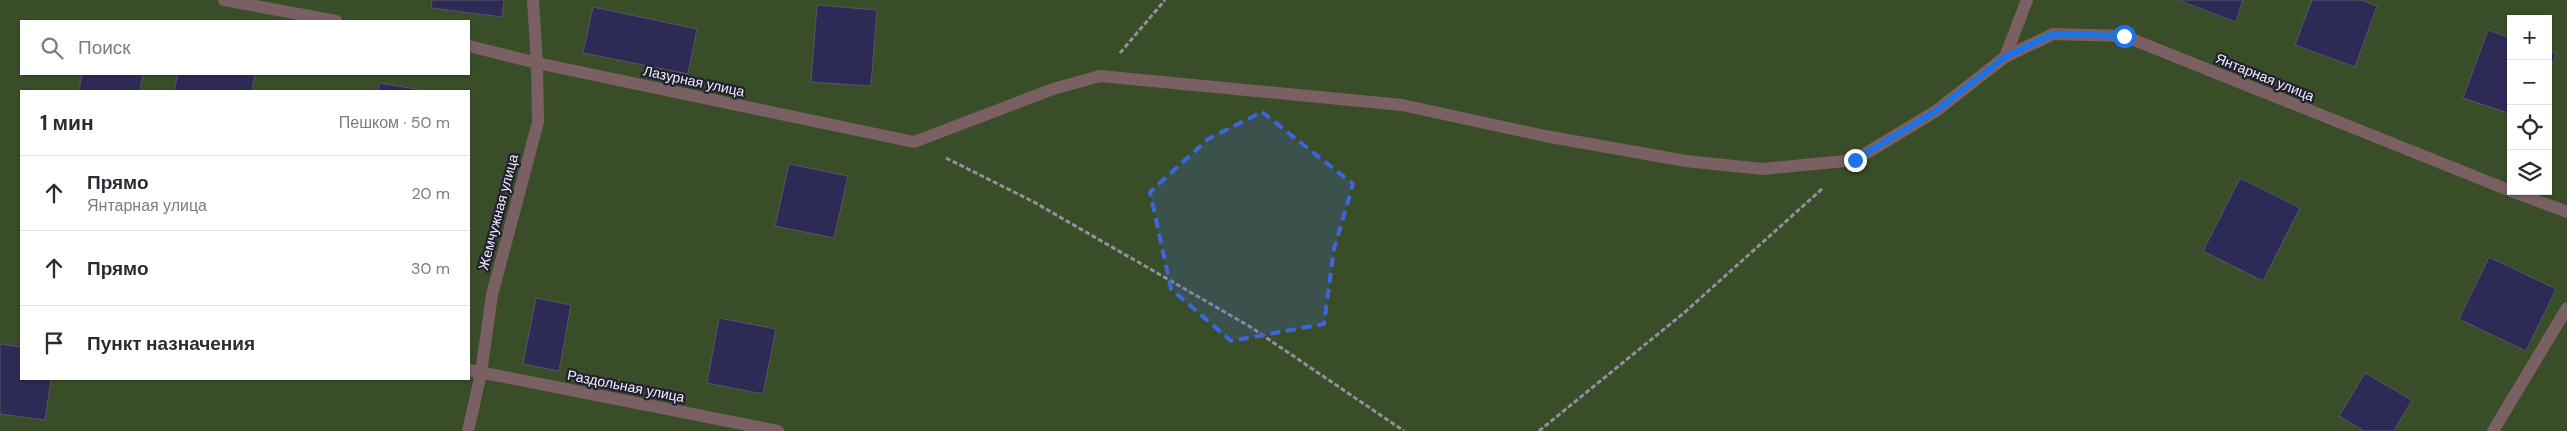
<!DOCTYPE html>
<html lang="ru">
<meta charset="utf-8">
<style>
body{margin:0;font-family:"DM Sans",sans-serif;background:#f7f7f7;color:#2b2b33}
.controls{position:absolute;right:15px;top:15px;display:grid;overflow:hidden;border-radius:0px;box-shadow:0 1px 4px #0004}
.controls button{width:45px;height:45px;display:grid;place-items:center;padding:0;border:0;border-bottom:1px solid #e1e1e2;background:#fff;color:#2b2b33;font:25px sans-serif}
.stop{position:absolute;width:15px;height:15px;margin:-11px;border:4px solid #1a73e8;border-radius:50%;background:#fff}
.stop.end{background:#1a73e8;border-color:#fff;box-shadow:0 1px 5px #0008}
.list{margin:0;padding:0;list-style:none}
h2{display:flex;justify-content:space-between;align-items:center;height:65px;margin:0;padding:0 20px;font-size:21px}
h2 small{font-size:16px;font-weight:400;color:#7c7c81}
.list li{display:grid;grid-template-columns:32px 1fr auto;gap:15px;align-items:center;box-sizing:border-box;height:75px;padding:0 20px;border-top:1px solid #e1e1e2}
.list b{display:block;font-size:19px;white-space:nowrap}
.list p{margin:0;font-size:16px;white-space:nowrap;color:#7c7c81}
.list em{font-size:16px;font-style:normal;color:#7c7c81}
.icon{flex:none;width:28px;height:28px;fill:none;stroke:currentColor;stroke-width:2;stroke-linecap:round;stroke-linejoin:round}
.map{position:relative;flex:none;width:2567px;height:431px;overflow:hidden}
.search{position:absolute;background:#fff;box-shadow:0 1px 4px #0004;left:20px;top:20px;width:450px;height:55px;display:flex;align-items:center;gap:12px;box-sizing:border-box;padding:0 18px;border-radius:0px;color:#7c7c81;font-size:19px}
.panel{position:absolute;background:#fff;box-shadow:0 1px 4px #0004;left:20px;top:90px;width:450px;height:290px;border-radius:0px}
.map>svg:first-child{display:block}
.green{fill:#3a4d29;fill-rule:evenodd}
.building{fill:#2e2a56;stroke:#545567}
.lines{fill:none;stroke-linecap:round;stroke-linejoin:round}
.path{stroke:#91909e;stroke-width:3;stroke-dasharray:5 2.5;stroke-linecap:butt}
.minor{stroke:#7b6063;stroke-width:12}
.route{stroke:#1a73e8;stroke-width:6}
.marked{fill:#3d66dd;fill-opacity:0.2;stroke:#3d66dd;stroke-width:4;stroke-dasharray:10 6;stroke-linejoin:round}
.labels{text-anchor:middle;dominant-baseline:central;stroke-width:4.5;stroke-linejoin:round;paint-order:stroke}
.street-label{font-size:14px;fill:#f0effb;stroke:#222030}
</style>
<div class="map">
<svg width="2567" height="431" viewBox="0 0 2567 431">
<rect width="100%" height="100%" fill="#222030"/>
<!-- green -->
<path class="green" d="M0,0H2567V431H0ZM2511,19H2548V191H2511ZM21,21H469V74H21ZM21,91H469V379H21Z"/>
<!-- building -->
<g class="building">
<path d="M432,0H504L502,17L431,8Z"/>
<path d="M2178,0H2243L2236,22Z"/>
<path d="M2312,0H2361L2377,6L2355,67L2295,45Z"/>
<path d="M817,5L877,10L871,86L811,82Z"/>
<path d="M593,7L697,29L688,74L583,53Z"/>
<path d="M2488,30L2511,38V114L2463,98Z"/>
<path d="M2548,51L2556,54L2548,74Z"/>
<path d="M82,74H143L140,91H79Z"/>
<path d="M178,74H255L252,91H174Z"/>
<path d="M379,83L428,91H378Z"/>
<path d="M789,164L848,176L834,238L775,226Z"/>
<path d="M2240,178L2300,208L2263,281L2203,251Z"/>
<path d="M2489,257L2556,289L2526,351L2459,319Z"/>
<path d="M536,298L571,305L559,371L523,364Z"/>
<path d="M719,318L776,329L763,394L707,383Z"/>
<path d="M0,344L21,347V379H51L45,420L0,414Z"/>
<path d="M2365,373L2412,400L2394,431H2364L2339,416Z"/>
</g>
<g class="lines">
<!-- path -->
<g class="path">
<path d="M1120,53L1165,0"/>
<path d="M946,158L1032,201L1249,326L1404,431"/>
<path d="M1539,431L1685,312L1823,188"/>
</g>
<!-- minor -->
<g class="minor">
<path d="M224,0L336,21"/>
<path d="M469,46L537,63L914,142L1053,89L1100,76L1402,105L1545,136L1686,161L1763,169L1855,160L1936,111L2005,57L2053,34L2124,36L2511,191"/>
<path d="M2005,57L2027,0"/>
<path d="M2511,191L2567,212"/>
<path d="M469,370L778,431"/>
<path d="M468,431L481,373L492,295L538,122L537,63L533,0"/>
<path d="M2493,431L2567,308"/>
</g>
</g>
<g class="lines">
<!-- route -->
<path class="route" d="M1855,160L1936,111L2005,57L2053,34L2124,36"/>
</g>
<!-- marked area -->
<path class="marked" d="M1262,112L1353,184L1334,249L1324,324L1231,341L1171,289L1150,192L1208,139Z"/>
<g class="labels">
<!-- street labels -->
<g class="street-label">
<text transform="translate(2265 77) rotate(22)">Янтарная улица</text>
<text transform="translate(694 81) rotate(12)">Лазурная улица</text>
<text transform="translate(498 212) rotate(-75)">Жемчужная улица</text>
<text transform="translate(626 386) rotate(11)">Раздольная улица</text>
</g>
</g>
</svg>
<div class="controls">
<button>+</button>
<button>−</button>
<button><svg class="icon" aria-label="locate" viewBox="0 0 24 24"><circle cx="12" cy="12" r="6"/><path d="M12 2v4M12 18v4M2 12h4M18 12h4"/></svg></button>
<button><svg class="icon" aria-label="layers" viewBox="0 0 24 24"><path d="M12 4l9 5-9 5-9-5zM3 14l9 5 9-5"/></svg></button>
</div>
<div class="stop" style="left:2124px;top:36px"></div>
<div class="stop end" style="left:1855px;top:160px"></div>
<div class="search"><svg class="icon" aria-label="search" viewBox="0 0 24 24"><circle cx="10" cy="10" r="6"/><path d="M15 15l6 6"/></svg>Поиск</div>
<section class="panel">
<h2>1 мин<small>Пешком · 50 m</small></h2>
<ul class="list">
<li><svg class="icon" aria-label="ahead" viewBox="0 0 24 24"><path d="M12 20V5M6 11l6-6 6 6"/></svg><div><b>Прямо</b><p>Янтарная улица</p></div><em>20 m</em></li>
<li><svg class="icon" aria-label="ahead" viewBox="0 0 24 24"><path d="M12 20V5M6 11l6-6 6 6"/></svg><div><b>Прямо</b></div><em>30 m</em></li>
<li><svg class="icon" aria-label="arrive" viewBox="0 0 24 24"><path d="M6 21V4h12l-3 4 3 4H6"/></svg><div><b>Пункт назначения</b></div></li>
</ul>
</section>
</div>
